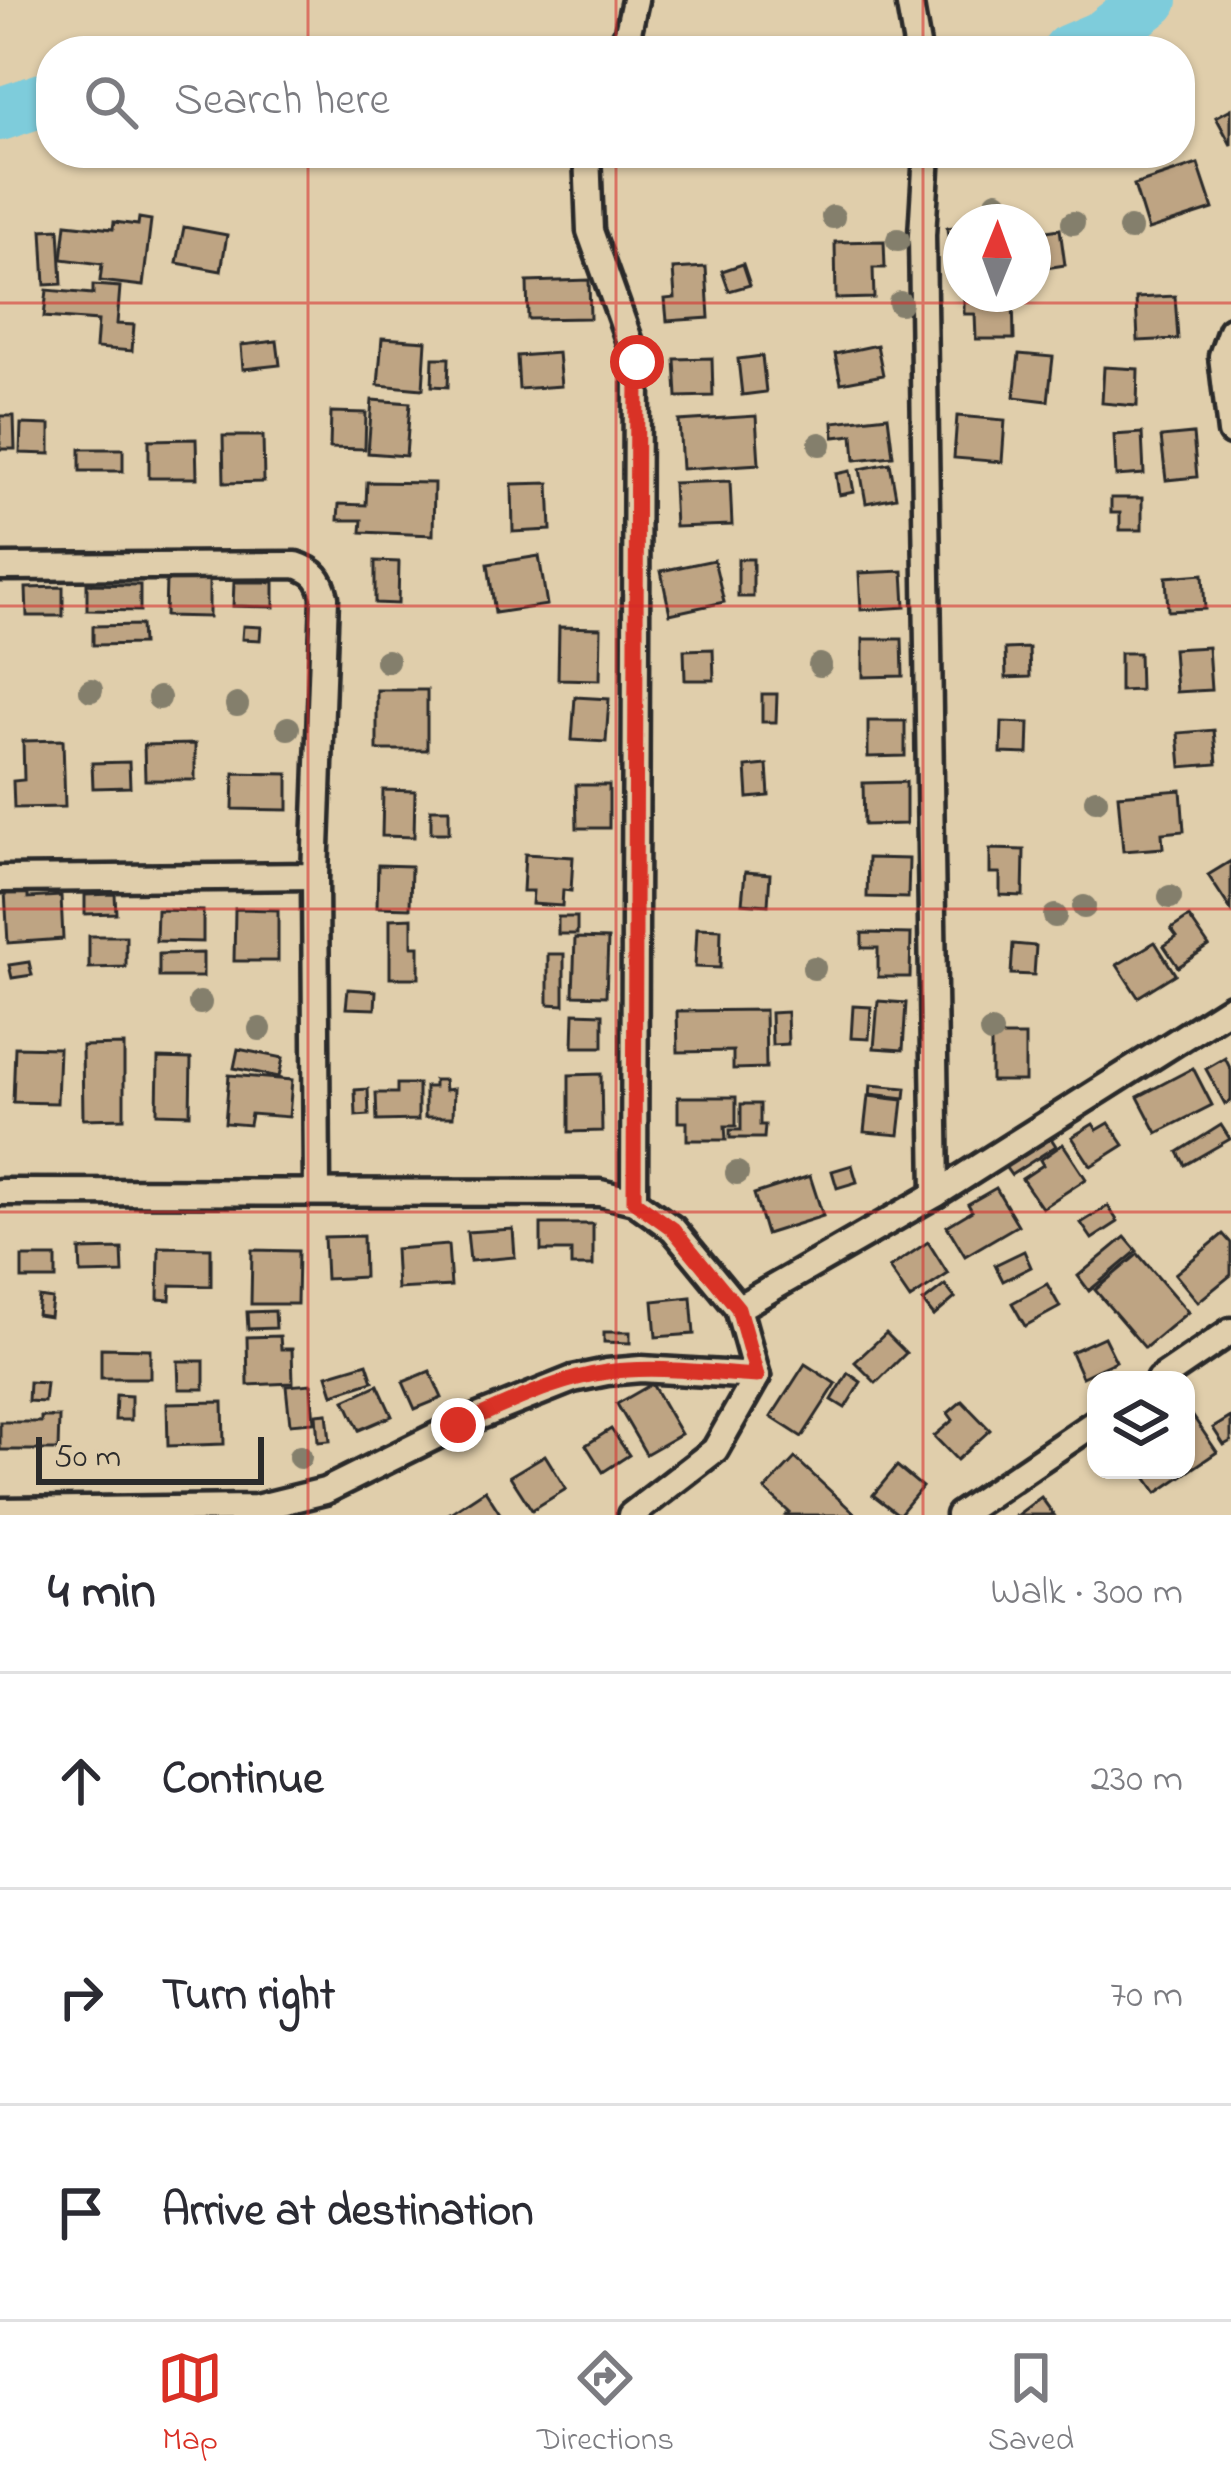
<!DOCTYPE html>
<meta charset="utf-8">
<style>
body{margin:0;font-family:"Indie Flower",sans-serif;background:#f7f7f7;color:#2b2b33}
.controls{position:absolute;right:36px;bottom:36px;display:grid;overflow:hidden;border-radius:24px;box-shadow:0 3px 9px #0004}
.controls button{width:108px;height:108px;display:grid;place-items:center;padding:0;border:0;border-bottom:3px solid #e1e1e2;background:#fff;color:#2b2b33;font:60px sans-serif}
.compass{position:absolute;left:943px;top:204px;width:108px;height:108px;border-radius:50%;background:#fff;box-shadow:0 3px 9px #0004;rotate:1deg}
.scale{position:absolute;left:36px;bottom:30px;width:228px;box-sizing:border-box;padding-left:12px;border:6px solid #2b2b2b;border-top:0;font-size:33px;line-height:42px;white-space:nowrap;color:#2b2b2b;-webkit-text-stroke:9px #e0ceab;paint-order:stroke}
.stop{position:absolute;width:36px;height:36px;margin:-27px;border:9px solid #d93025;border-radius:50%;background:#fff}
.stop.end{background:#d93025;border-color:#fff;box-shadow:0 3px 12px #0008}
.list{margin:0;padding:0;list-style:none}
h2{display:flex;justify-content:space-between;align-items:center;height:156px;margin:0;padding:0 48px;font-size:51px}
h2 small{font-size:39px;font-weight:400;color:#7c7c81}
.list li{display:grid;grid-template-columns:78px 1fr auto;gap:36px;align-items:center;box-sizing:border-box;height:216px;padding:0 48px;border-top:3px solid #e1e1e2}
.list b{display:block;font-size:45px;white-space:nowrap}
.list em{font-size:39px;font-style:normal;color:#7c7c81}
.icon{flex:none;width:66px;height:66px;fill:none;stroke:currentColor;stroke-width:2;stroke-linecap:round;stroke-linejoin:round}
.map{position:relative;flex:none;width:1231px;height:1515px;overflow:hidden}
.search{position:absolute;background:#fff;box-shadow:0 3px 9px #0004;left:36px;right:36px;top:36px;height:132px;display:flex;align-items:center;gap:30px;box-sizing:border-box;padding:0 42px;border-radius:48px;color:#7c7c81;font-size:45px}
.sheet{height:804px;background:#fff}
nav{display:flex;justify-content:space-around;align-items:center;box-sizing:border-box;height:168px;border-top:3px solid #e1e1e2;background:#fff;font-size:33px;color:#7c7c81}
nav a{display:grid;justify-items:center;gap:6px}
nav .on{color:#d93025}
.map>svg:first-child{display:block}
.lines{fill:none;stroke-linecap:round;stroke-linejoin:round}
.river{stroke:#7eccdb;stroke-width:54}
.building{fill:#bea483;stroke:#2b2b2b;stroke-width:3}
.street-casing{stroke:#2b2b2b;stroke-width:33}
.street{stroke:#e0ceab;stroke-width:24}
.tree{fill:#847f6c}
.route{stroke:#d93025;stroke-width:15}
.grid{fill:none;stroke:#d62828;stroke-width:3;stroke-opacity:0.55}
</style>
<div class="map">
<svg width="1231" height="1515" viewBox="0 0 1231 1515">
<rect width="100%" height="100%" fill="#e0ceab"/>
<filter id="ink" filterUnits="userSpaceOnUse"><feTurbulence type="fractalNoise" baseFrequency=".00833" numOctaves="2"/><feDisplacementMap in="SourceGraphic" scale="24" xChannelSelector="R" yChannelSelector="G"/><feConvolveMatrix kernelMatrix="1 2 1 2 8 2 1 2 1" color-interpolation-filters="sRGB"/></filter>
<g filter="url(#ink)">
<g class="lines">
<!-- river -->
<g class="river">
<path d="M1069,51L1104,36L1151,0"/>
<path d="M0,114L51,97"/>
</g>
</g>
<!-- building -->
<g class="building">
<path d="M1231,109V145L1216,117Z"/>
<path d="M1198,164L1213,209L1148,230L1134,185Z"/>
<path d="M139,218L151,220L143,286L100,281L102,264L62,259L66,224L113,229L114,222L138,225Z"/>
<path d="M961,226V272L953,274L947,228Z"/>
<path d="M184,227L227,235L221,271L177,263Z"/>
<path d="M59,229L62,284L45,285L42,230Z"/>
<path d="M1060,229L1065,265L1033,270V233Z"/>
<path d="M884,241L885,268H873L874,298L836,299L835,242Z"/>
<path d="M743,264L750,285L729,291L722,271Z"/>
<path d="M706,267L709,318L667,321L665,299L675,298L673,269Z"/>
<path d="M589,280L590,318L528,319L527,282Z"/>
<path d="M93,285L120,287L117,324L134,325L132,351L96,348L98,321L44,317L47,290L93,294Z"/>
<path d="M1013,295L1014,339H976L975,314H964V296Z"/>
<path d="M1175,296L1178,339L1138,341L1136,298Z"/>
<path d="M382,338L426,341L423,389L378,385Z"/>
<path d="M277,341L280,365L243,369L241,345Z"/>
<path d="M877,345L883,375L841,383L835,354Z"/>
<path d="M558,353L561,386L519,389L517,356Z"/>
<path d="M1019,354L1053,357L1048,401L1014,397Z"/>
<path d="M762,356L766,392L742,395L738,359Z"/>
<path d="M433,358H449L448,387L432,386Z"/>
<path d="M712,358L713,396L677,397L675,359Z"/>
<path d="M1104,367L1138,369L1137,406L1102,403Z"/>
<path d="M372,400L410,403L406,456L368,453Z"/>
<path d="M331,412L366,413L365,449L330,448Z"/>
<path d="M0,416H14L15,449H0Z"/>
<path d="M756,416L759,464L682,469L679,421Z"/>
<path d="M888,416L893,456L855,460L853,435L834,437L833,422Z"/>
<path d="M957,416L1005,420L1002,462L954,458Z"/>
<path d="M21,424L50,425V454L20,453Z"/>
<path d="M1142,433L1144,474L1116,476L1114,435Z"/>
<path d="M1193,434L1197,477L1166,480L1161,437Z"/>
<path d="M223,436H263L264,482L224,483Z"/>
<path d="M196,439L197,478H149V440Z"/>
<rect x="80" y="449" width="43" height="22"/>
<path d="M890,463L896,497L866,503L860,469Z"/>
<path d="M850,471L854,492L839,495L836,474Z"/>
<path d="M730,481L732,525L675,527L673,483Z"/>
<path d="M367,482L434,483L433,535L361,532L362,520H338L339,504L366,505Z"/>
<path d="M549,483L551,530L513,532L512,484Z"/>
<path d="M1111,498H1142V530H1120V513H1111Z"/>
<path d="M539,556L547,605L495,613L488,564Z"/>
<rect x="738" y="559" width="15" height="38"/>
<path d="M714,560L724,602L670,614L661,571Z"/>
<path d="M375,561L399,562L398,604L375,603Z"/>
<path d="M903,571L905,607L861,610L859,573Z"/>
<path d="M1203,574L1205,609L1168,611L1166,577Z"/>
<path d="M166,579L209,580V617L165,616Z"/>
<path d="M234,582H274V607L233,606Z"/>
<path d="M87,584L140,585V611L87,610Z"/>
<path d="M63,587V616H27L26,588Z"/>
<path d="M141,625L142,644L93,645V626Z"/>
<path d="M243,626L261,627L260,640L242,639Z"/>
<path d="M559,627L601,628L600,680L558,679Z"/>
<path d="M863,639H902L903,676L863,677Z"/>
<path d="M1208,647L1211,690L1176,692L1173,649Z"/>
<path d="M1029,648L1030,677L1006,678L1005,649Z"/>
<path d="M713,649L714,680H685L684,650Z"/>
<path d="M1120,653H1139L1140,690L1120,691Z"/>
<rect x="377" y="690" width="50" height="60"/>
<path d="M762,694H777L776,722H762Z"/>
<path d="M575,697L609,699L606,742L572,740Z"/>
<path d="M868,721H905V756L868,757Z"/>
<path d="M1002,722L1029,723L1028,754L1001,753Z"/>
<path d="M1214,730L1217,764L1181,767L1178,733Z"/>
<path d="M63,740L65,807L14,808L13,781L24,780L23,741Z"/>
<path d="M195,744V780H145L144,745Z"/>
<path d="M129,762L130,787L93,788L92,763Z"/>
<path d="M767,765L769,796L748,798L746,767Z"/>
<path d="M234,773L288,774V810L233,809Z"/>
<path d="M906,782V824L864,825L863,783Z"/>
<path d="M576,785H609V828H577Z"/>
<path d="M383,790L415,791L414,837L382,836Z"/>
<path d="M1181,790L1184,831L1162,833L1163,848L1123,851L1118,795Z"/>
<rect x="431" y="809" width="18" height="24"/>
<path d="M990,849L1024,850L1023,896L1000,895V873H990Z"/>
<path d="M525,854L573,857L571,891L563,890L562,906L532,904L533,891H523Z"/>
<path d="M868,858L909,859L908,898L867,897Z"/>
<path d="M1231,861V910L1208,875Z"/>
<path d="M378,865L411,866L410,908L377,907Z"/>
<path d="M745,872L770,874L768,905L742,903Z"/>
<path d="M28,890V898L61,896L63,939L8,943L5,891Z"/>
<path d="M115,894L116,913L85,914V895Z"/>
<path d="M235,909L278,910V961H234Z"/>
<path d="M157,910L203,911V942L156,941Z"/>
<rect x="558" y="917" width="19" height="17"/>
<path d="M1189,917L1209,946L1178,967L1164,946L1177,937L1171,929Z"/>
<path d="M412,918V946H419V978H390V919Z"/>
<path d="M697,928L721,929L720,968L695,967Z"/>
<path d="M862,933L911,934L910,977H878V948H862Z"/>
<path d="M89,936H126V967L89,968Z"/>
<path d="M575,938L608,939L606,996L573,995Z"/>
<path d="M1155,942L1175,974L1138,997L1117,965Z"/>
<path d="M1013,944L1036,946L1034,975L1011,974Z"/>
<path d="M203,953V977H159V954Z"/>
<path d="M548,954H564V1005L548,1004Z"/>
<path d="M29,962L32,975L12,978L9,965Z"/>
<path d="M348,989L376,991L375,1009L346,1008Z"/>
<path d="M878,1001L906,1003L903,1050L874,1048Z"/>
<path d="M853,1006L871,1007L869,1039L851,1038Z"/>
<path d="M765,1010L766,1068L733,1069V1051L678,1052L677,1011Z"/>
<path d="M787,1012L788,1044L772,1045L771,1013Z"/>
<path d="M574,1013L603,1014V1047H573Z"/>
<rect x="991" y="1036" width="34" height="45"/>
<path d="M124,1045V1118L83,1119L82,1046Z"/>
<path d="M15,1047L59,1048L57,1103L13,1102Z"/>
<path d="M238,1049L283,1058L279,1077L234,1068Z"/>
<path d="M158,1058L191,1059L190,1114L157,1113Z"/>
<path d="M1225,1058L1231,1070V1101L1225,1104L1206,1069Z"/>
<path d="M1193,1068L1212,1105L1157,1133L1138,1097Z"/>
<path d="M601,1074L602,1131L569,1132V1075Z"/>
<path d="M229,1075L292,1080L289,1117L251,1114L249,1125L225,1123Z"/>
<path d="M434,1080H444L445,1090L454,1089L453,1117H425V1087H434Z"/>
<path d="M397,1084H418V1120L377,1121L376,1093H397Z"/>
<path d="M871,1085L906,1088L905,1098L870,1094Z"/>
<path d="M368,1089L369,1115L356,1116L355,1090Z"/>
<path d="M868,1096L903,1100L899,1135L864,1132Z"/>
<path d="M678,1097H736V1126H725L726,1140H687V1122H678Z"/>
<path d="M741,1104H760V1125H765L764,1138H730V1130H741Z"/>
<path d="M1109,1123L1124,1145L1091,1166L1072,1137L1093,1124L1097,1130Z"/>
<path d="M1221,1125L1230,1139L1185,1165L1178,1152Z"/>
<path d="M1047,1132L1056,1146L1011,1175L1001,1161Z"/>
<path d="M1063,1144L1086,1179L1042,1208L1022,1179L1043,1165L1040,1160Z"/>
<path d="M852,1165L857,1182L837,1188L832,1171Z"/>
<path d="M810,1176L823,1216L766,1234L754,1194Z"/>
<path d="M996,1188L1018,1225L965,1256L947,1226L972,1211L968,1204Z"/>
<path d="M1108,1206L1118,1222L1092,1239L1081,1223Z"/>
<path d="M541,1224H593V1266H571V1251H541Z"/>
<path d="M513,1229L515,1257L470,1261L467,1232Z"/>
<path d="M1223,1234L1231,1243V1275L1198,1302L1175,1274Z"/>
<path d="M363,1236L364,1277L326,1279L324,1237Z"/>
<path d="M1125,1237L1137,1251L1089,1291L1078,1276Z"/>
<path d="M928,1242L948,1274L910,1299L889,1268Z"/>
<path d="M448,1245L451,1286L397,1289L395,1249Z"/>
<path d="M159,1247L211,1248V1286L171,1285L170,1300L158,1299Z"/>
<path d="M122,1249L123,1273L81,1274L80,1250Z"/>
<path d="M252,1250L298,1251L297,1304H251Z"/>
<path d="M1024,1251L1031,1267L1003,1281L995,1265Z"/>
<path d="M1138,1254L1188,1312L1145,1348L1095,1290Z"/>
<rect x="22" y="1257" width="34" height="22"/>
<path d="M1047,1284L1060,1307L1025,1326L1012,1303Z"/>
<path d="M945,1285L955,1298L934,1316L923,1302Z"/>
<path d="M39,1297L52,1299L50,1317L37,1315Z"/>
<path d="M691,1297L694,1334L656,1337L653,1301Z"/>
<path d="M275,1311L276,1328L248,1329L247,1312Z"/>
<path d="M604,1332H630V1343L604,1342Z"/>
<path d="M886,1333L906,1353L876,1383L855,1362Z"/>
<path d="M280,1336L281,1349H292L293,1383L248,1385L247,1337Z"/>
<path d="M1104,1337L1116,1361L1082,1377L1071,1352Z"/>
<path d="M101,1348L150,1349V1378H101Z"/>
<path d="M178,1361H204V1389H179Z"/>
<path d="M367,1363L373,1381L333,1394L327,1375Z"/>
<path d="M805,1364L836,1384L802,1437L771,1417Z"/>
<path d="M430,1371L442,1398L415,1409L403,1382Z"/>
<path d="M848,1373L861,1382L845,1408L832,1400Z"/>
<path d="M29,1382L46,1383L44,1402L28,1401Z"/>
<path d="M311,1384L314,1422L290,1424L286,1386Z"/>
<path d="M652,1384L681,1434L646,1454L617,1404Z"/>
<path d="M378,1385L392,1416L359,1430L345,1400Z"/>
<path d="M116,1395L131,1396V1420H115Z"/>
<path d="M962,1401L990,1430L957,1460L934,1436L953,1420L948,1413Z"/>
<path d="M223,1402L224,1444L168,1446L167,1403Z"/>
<path d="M1186,1406L1217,1452L1157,1493L1141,1470H1186Z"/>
<path d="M327,1413L330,1441L318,1442L316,1414Z"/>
<path d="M41,1417H59L58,1450H0V1422H41Z"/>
<path d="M1231,1417V1441L1224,1445L1213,1428Z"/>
<path d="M611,1429L629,1455L603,1472L586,1445Z"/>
<path d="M545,1455L566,1489L532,1510L510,1476Z"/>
<path d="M795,1458L854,1513L853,1515H786L789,1512L765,1490Z"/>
<path d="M897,1466L922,1487L899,1515L873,1495Z"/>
<path d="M485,1490L501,1515H447Z"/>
<path d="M1041,1497L1054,1515H1017Z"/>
</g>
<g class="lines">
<defs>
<g id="street">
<path d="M909,0L918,51"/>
<path d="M619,51L628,32L635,0"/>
<path d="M587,153L590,231L637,362L634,1201"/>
<path d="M927,153L922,235L936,1194"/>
<path d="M1231,330L1222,356L1231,432"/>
<path d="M0,567L296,565C315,571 321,579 325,597L315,876L0,879"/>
<path d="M315,876L317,1191"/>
<path d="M0,1192L600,1193L634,1201L673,1229L738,1308L757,1376L715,1450L631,1515"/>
<path d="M738,1308L936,1194L1231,1007"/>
<path d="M1159,1380L1231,1331"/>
<path d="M0,1511L256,1508L325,1491L458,1425L573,1379L607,1372L641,1369L757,1376"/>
<path d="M959,1515L1096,1422"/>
</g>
</defs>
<!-- street casing -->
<use href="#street" class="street-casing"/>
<!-- street -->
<use href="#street" class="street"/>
</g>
<!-- trees -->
<g class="tree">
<circle cx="997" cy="202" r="12"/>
<circle cx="833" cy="217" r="12"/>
<circle cx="1073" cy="223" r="12"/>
<circle cx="1130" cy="229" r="12"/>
<circle cx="898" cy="240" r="12"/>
<circle cx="900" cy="303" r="12"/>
<circle cx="820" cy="444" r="12"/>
<circle cx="387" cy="661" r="12"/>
<circle cx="820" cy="665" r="12"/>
<circle cx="91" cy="690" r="12"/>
<circle cx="159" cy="698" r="12"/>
<circle cx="237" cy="705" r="12"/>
<circle cx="288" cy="728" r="12"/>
<circle cx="1096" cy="800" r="12"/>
<circle cx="1170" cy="897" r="12"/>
<circle cx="1084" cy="907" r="12"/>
<circle cx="1055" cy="916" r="12"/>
<circle cx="814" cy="968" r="12"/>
<circle cx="200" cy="1003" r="12"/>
<circle cx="260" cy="1029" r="12"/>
<circle cx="991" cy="1032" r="12"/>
<circle cx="737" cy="1173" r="12"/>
<circle cx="300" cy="1457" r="12"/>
</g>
</g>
<g class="lines" filter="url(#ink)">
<!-- route -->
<path class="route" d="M458,1425C506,1405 555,1379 607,1372C656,1365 708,1373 757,1376L738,1308L673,1229L634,1201L637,362"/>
</g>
<!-- grid -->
<path class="grid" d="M308,0V51M616,0V51M923,0V51M308,153V1515M616,153V1515M923,153V1515M0,303H1231M0,606H1231M0,909H1231M0,1212H1231"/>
</svg>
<div class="controls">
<button><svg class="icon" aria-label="layers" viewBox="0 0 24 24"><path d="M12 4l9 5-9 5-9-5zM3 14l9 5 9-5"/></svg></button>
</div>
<svg class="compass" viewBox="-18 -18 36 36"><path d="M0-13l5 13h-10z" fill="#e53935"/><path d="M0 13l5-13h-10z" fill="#7c7c81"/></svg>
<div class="scale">50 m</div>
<div class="stop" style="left:637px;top:362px"></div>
<div class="stop end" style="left:458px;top:1425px"></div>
<div class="search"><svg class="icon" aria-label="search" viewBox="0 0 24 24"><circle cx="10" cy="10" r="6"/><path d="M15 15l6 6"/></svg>Search here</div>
</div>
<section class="sheet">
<h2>4 min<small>Walk · 300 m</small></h2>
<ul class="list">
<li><svg class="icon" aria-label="ahead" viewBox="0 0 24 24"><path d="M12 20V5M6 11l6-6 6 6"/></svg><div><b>Continue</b></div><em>230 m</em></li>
<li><svg class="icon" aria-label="right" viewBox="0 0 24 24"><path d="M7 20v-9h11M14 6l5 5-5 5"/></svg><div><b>Turn right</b></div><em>70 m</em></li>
<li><svg class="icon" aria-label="arrive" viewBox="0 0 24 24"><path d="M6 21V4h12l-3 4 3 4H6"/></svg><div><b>Arrive at destination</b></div></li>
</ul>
</section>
<nav>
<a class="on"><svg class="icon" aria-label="map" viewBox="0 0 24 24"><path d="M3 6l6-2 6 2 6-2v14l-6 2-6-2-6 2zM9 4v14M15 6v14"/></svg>Map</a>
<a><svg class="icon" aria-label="directions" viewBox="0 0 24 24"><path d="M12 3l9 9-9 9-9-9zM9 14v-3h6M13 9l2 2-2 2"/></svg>Directions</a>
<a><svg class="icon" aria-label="saved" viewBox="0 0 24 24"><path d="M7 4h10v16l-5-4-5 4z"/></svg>Saved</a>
</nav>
